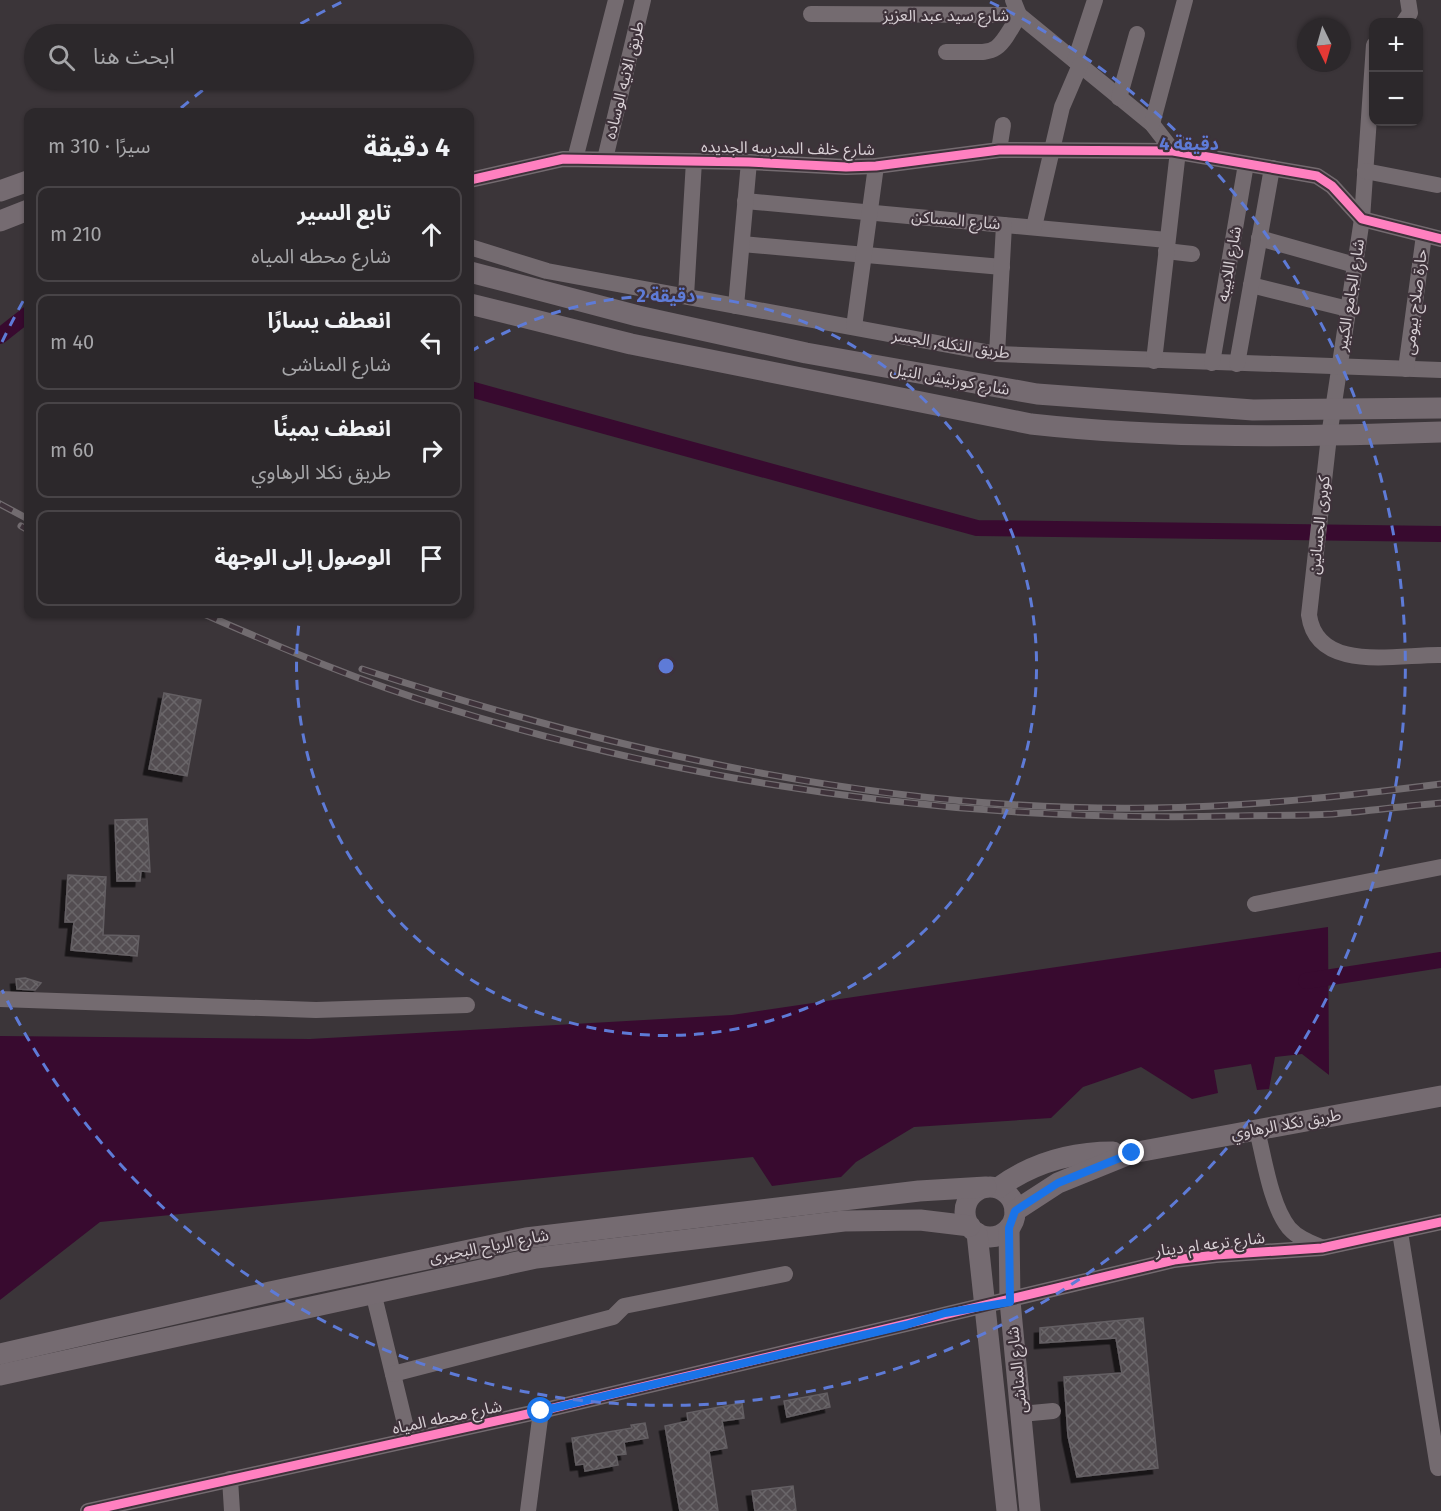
<!DOCTYPE html>
<html lang="ar">
<meta charset="utf-8">
<style>
body{margin:0;font-family:"Fira Sans","Noto Sans Arabic",sans-serif;background:#343033;color:#f1f3f6;direction:rtl}
.controls{position:absolute;right:18px;top:18px;display:grid;overflow:hidden;border-radius:12px;box-shadow:0 2px 4px #0004}
.controls button{width:54px;height:54px;display:grid;place-items:center;padding:0;border:0;border-bottom:2px solid #484447;background:#2c282b;color:#f1f3f6;font:30px sans-serif}
.compass{position:absolute;left:1297px;top:18px;width:54px;height:54px;border-radius:50%;background:#2c282b;box-shadow:0 2px 4px #0004;rotate:175deg}
.stop{position:absolute;width:18px;height:18px;margin:-14px;border:4px solid #1a73e8;border-radius:50%;background:#fff}
.stop.end{background:#1a73e8;border-color:#fff;box-shadow:0 2px 6px #0008}
.list{margin:0;padding:0;list-style:none}
h2{display:flex;justify-content:space-between;align-items:center;height:78px;margin:0;padding:0 24px;font-size:26px}
h2 small{font-size:20px;font-weight:400;color:#a6a6a9}
.list li{display:grid;grid-template-columns:39px 1fr auto;gap:18px;align-items:center;box-sizing:border-box;height:96px;margin:0 12px 12px;padding:0 12px;border:2px solid #484447;border-radius:12px}
.list b{display:block;font-size:22px;white-space:nowrap}
.list p{margin:0;font-size:20px;white-space:nowrap;color:#a6a6a9}
.list em{font-size:20px;font-style:normal;color:#a6a6a9}
.icon{flex:none;width:33px;height:33px;fill:none;stroke:currentColor;stroke-width:2;stroke-linecap:round;stroke-linejoin:round}
.map{position:relative;flex:none;width:1441px;height:1511px;overflow:hidden;direction:ltr}
.search{position:absolute;background:#2c282b;box-shadow:0 2px 4px #0004;left:24px;top:24px;width:450px;height:66px;display:flex;align-items:center;gap:15px;box-sizing:border-box;padding:0 21px;border-radius:33px;color:#a6a6a9;font-size:22px}
.panel{position:absolute;background:#2c282b;box-shadow:0 2px 4px #0004;left:24px;top:108px;width:450px;height:510px;border-radius:12px;direction:rtl}
.map>svg:first-child{display:block}
.water{fill:#380a2f}
.lines{fill:none;stroke-linecap:round;stroke-linejoin:round}
.canal{stroke:#380a2f;stroke-width:16}
.building{fill:url(#building-cross-hatch);stroke:#645f63;stroke-width:1.5;filter:url(#shadow)}
.minor{stroke:#746b70;stroke-width:16}
.major{stroke:#756b71;stroke-width:21}
.rail-casing{stroke:#726c70;stroke-width:7}
.rail{stroke:#3e323a;stroke-width:4.5;stroke-dasharray:14;stroke-linecap:butt}
.cycleway-casing{stroke:#3e323a;stroke-width:13}
.cycleway{stroke:#ff80c0;stroke-width:9}
.route{stroke:#1a73e8;stroke-width:8}
.ring{fill:none;stroke:#5e7bd7;stroke-width:3;stroke-dasharray:10 8}
.labels{text-anchor:middle;dominant-baseline:central;stroke-width:4.5;stroke-linejoin:round;paint-order:stroke}
.street-label{font-size:16px;fill:#d7cfd4;stroke:#3e323a}
.centre{fill:#5e7bd7;stroke:#3e323a;stroke-width:3}
.ring-label{font-size:18px;text-anchor:middle;font-weight:bold;fill:#5e7bd7;stroke:#3e323a;stroke-width:4.5;stroke-linejoin:round;paint-order:stroke}
</style>
<div class="map">
<svg width="1441" height="1511" viewBox="0 0 1441 1511">
<defs>
<pattern id="building-cross-hatch" width="8" height="8" patternUnits="userSpaceOnUse" patternTransform="scale(1.5)"><rect width="8" height="8" fill="#524d51"/><path d="M0 0l8 8M0 8l8-8" fill="none" stroke="#6a6669"/></pattern>
<filter id="shadow"><feDropShadow dx="-5.5" dy="5.5" stdDeviation="0" flood-color="#0009"/></filter>
</defs>
<rect width="100%" height="100%" fill="#3b3539"/>
<!-- water -->
<path class="water" d="M1328,927L1329,1075L1302,1054L1275,1057L1269,1089L1257,1090L1251,1064L1214,1070L1218,1093L1192,1099L1141,1067L1083,1087L1051,1118L914,1127L856,1162L841,1177L772,1186L753,1157L100,1222L0,1300V1036L310,1039L732,1015Z"/>
<g class="lines">
<!-- canal -->
<g class="canal">
<path d="M0,336L28,314"/>
<path d="M470,389L977,528L1441,534"/>
<path d="M1306,981L1441,960"/>
</g>
</g>
<!-- building -->
<g class="building">
<path d="M164,693L201,700L187,776L149,769Z"/>
<path d="M147,819L150,872L141,871L140,881H117L115,820Z"/>
<path d="M68,875L106,877L103,935L139,936L137,956L71,950L74,922H65Z"/>
<path d="M25,978L41,983L35,990L17,989L16,979Z"/>
<path d="M1143,1318L1158,1468L1077,1477L1068,1436L1064,1377L1122,1373L1116,1338L1040,1343V1328Z"/>
<path d="M827,1393L830,1407L787,1417L784,1401Z"/>
<path d="M742,1403L744,1418L722,1421L727,1448L709,1451L718,1511H680L665,1426L688,1421L687,1413Z"/>
<path d="M645,1423L648,1438L624,1442L626,1454L616,1455L618,1465L585,1471L584,1464L576,1465L572,1438L632,1428L631,1425Z"/>
<path d="M793,1486L796,1511H755L752,1491Z"/>
</g>
<g class="lines">
<!-- minor -->
<g class="minor">
<path d="M811,14L1019,15L1152,124L1173,151"/>
<path d="M1404,22L1410,13L1408,0"/>
<path d="M1374,45L1362,219L1329,436L1309,615C1317,674 1398,654 1441,655"/>
<path d="M946,52C996,51 994,60 1019,15L1013,0"/>
<path d="M1075,61L1095,0"/>
<path d="M1119,98L1137,34"/>
<path d="M1152,124L1185,0"/>
<path d="M999,150L1003,125"/>
<path d="M575,159L616,0"/>
<path d="M605,159L643,0"/>
<path d="M1365,171L1437,185"/>
<path d="M470,180L563,159L749,162L846,167L876,166L999,150L1173,151L1317,176L1332,186L1362,219L1441,239"/>
<path d="M745,201L1167,240"/>
<path d="M1034,227L1062,107L1080,65"/>
<path d="M1259,238L1355,265"/>
<path d="M742,244L1002,267"/>
<path d="M470,247L547,271L997,354L1441,370"/>
<path d="M1166,251L1192,254"/>
<path d="M1251,285L1348,309"/>
<path d="M686,296L694,161"/>
<path d="M736,306L749,162"/>
<path d="M854,327L876,166"/>
<path d="M997,354L1004,225"/>
<path d="M1154,361L1178,151"/>
<path d="M1212,363L1246,164"/>
<path d="M1237,364L1272,168"/>
<path d="M1406,369L1424,235"/>
<path d="M1255,904L1441,867"/>
<path d="M0,999L316,1010L467,1005"/>
<path d="M1257,1130C1264,1158 1271,1206 1289,1228C1298,1238 1309,1242 1321,1247"/>
<path d="M1400,1232L1438,1468"/>
<path d="M373,1292L409,1440"/>
<path d="M393,1374L613,1317L624,1306L785,1274"/>
<path d="M1021,1414L1053,1411"/>
<path d="M230,1479L232,1511"/>
<path d="M88,1511L541,1411L1174,1260L1216,1255L1322,1248L1441,1222"/>
<path d="M528,1511L541,1411"/>
</g>
<!-- major -->
<g class="major">
<path d="M0,191L28,181"/>
<path d="M0,221L28,210"/>
<path d="M470,272L638,316L806,353L1037,394L1253,410L1441,408"/>
<path d="M470,304L631,344L1031,424C1167,439 1305,437 1441,432"/>
<circle cx="990" cy="1212" r="25"/>
<path d="M998,1188C1032,1163 1071,1152 1113,1152"/>
<path d="M1015,1211L1058,1183L1132,1153L1441,1096"/>
<path d="M1009,1228L1010,1301L1030,1511"/>
<path d="M977,1233L1007,1511"/>
<path d="M0,1354L270,1292L526,1238L919,1191L986,1187"/>
<path d="M0,1375L536,1258L844,1221L920,1220L970,1226"/>
</g>
<defs>
<g id="rail">
<path d="M0,504L28,519"/>
<path d="M21,526L28,530"/>
<path d="M204,614C283,649 364,683 447,708C701,787 966,822 1232,816C1266,815 1300,816 1333,814C1369,811 1405,806 1441,803"/>
<path d="M362,669C616,752 882,812 1150,808C1247,807 1345,796 1441,784"/>
</g>
</defs>
<!-- rail casing -->
<use href="#rail" class="rail-casing"/>
<!-- rail -->
<use href="#rail" class="rail"/>
<defs>
<g id="cycleway">
<path d="M470,180L563,159L749,162L846,167L876,166L999,150L1173,151L1317,176L1332,186L1362,219L1441,239"/>
<path d="M88,1511L541,1411L1174,1260L1216,1255L1322,1248L1441,1222"/>
</g>
</defs>
<!-- cycleway casing -->
<use href="#cycleway" class="cycleway-casing"/>
<!-- cycleway -->
<use href="#cycleway" class="cycleway"/>
</g>
<g class="lines">
<!-- route -->
<path class="route" d="M541,1411L906,1325L945,1313L1010,1302L1009,1228L1015,1211L1058,1183L1132,1153"/>
</g>
<!-- distance rings -->
<g class="ring">
<path d="M470 352A370 370 0 1 1 300 615"/>
<path d="M2 342A739 739 0 0 1 26 296M181 108A739 739 0 0 1 216 80M285 33A739 739 0 0 1 342 2M990 2A739 739 0 1 1 2 990"/>
</g>
<g class="labels">
<!-- street labels -->
<g class="street-label">
<text x="946" y="15">شارع سيد عبد العزيز</text>
<text transform="translate(624 80) rotate(-76)">طريق الانيه الوساده</text>
<text transform="translate(788 148) rotate(1)">شارع خلف المدرسه الجديده</text>
<text transform="translate(956 220) rotate(5)">شارع المساكن</text>
<text transform="translate(1229 264) rotate(-80)">شارع اللابيبه</text>
<text transform="translate(1350 295) rotate(-81)">شارع الجامع الكبير</text>
<text transform="translate(1415 302) rotate(-83)">حارة صلاح بيومى</text>
<text transform="translate(951 344) rotate(9)">طريق النكله, الجسر</text>
<text transform="translate(950 379) rotate(10)">شارع كورنيش النيل</text>
<text transform="translate(1319 525) rotate(-84)">كوبرى الحسانين</text>
<text transform="translate(1286 1124) rotate(-10)">طريق نكلا الرهاوي</text>
<text transform="translate(1210 1244) rotate(-7)">شارع ترعه ام دينار</text>
<text transform="translate(489 1246) rotate(-11)">شارع الرياح البحيرى</text>
<text transform="translate(1017 1370) rotate(-96)">شارع المناشى</text>
<text transform="translate(447 1417) rotate(-12)">شارع محطه المياه</text>
</g>
</g>
<circle cx="666" cy="666" r="9" class="centre"/>
<g class="ring-label">
<text x="1189" y="150">4 دقيقة</text>
<text x="666" y="302">2 دقيقة</text>
</g>
</svg>
<div class="controls">
<button>+</button>
<button>−</button>
</div>
<svg class="compass" viewBox="-18 -18 36 36"><path d="M0-13l5 13h-10z" fill="#e53935"/><path d="M0 13l5-13h-10z" fill="#a6a6a9"/></svg>
<div class="stop" style="left:541px;top:1411px"></div>
<div class="stop end" style="left:1132px;top:1153px"></div>
<div class="search"><svg class="icon" aria-label="search" viewBox="0 0 24 24"><circle cx="10" cy="10" r="6"/><path d="M15 15l6 6"/></svg>ابحث هنا</div>
<section class="panel">
<h2>4 دقيقة<small>سيرًا · 310 m</small></h2>
<ul class="list">
<li><svg class="icon" aria-label="ahead" viewBox="0 0 24 24"><path d="M12 20V5M6 11l6-6 6 6"/></svg><div><b>تابع السير</b><p>شارع محطه المياه</p></div><em>210 m</em></li>
<li><svg class="icon" aria-label="left" viewBox="0 0 24 24"><path d="M17 20v-9H6M10 6l-5 5 5 5"/></svg><div><b>انعطف يسارًا</b><p>شارع المناشى</p></div><em>40 m</em></li>
<li><svg class="icon" aria-label="right" viewBox="0 0 24 24"><path d="M7 20v-9h11M14 6l5 5-5 5"/></svg><div><b>انعطف يمينًا</b><p>طريق نكلا الرهاوي</p></div><em>60 m</em></li>
<li><svg class="icon" aria-label="arrive" viewBox="0 0 24 24"><path d="M6 21V4h12l-3 4 3 4H6"/></svg><div><b>الوصول إلى الوجهة</b></div></li>
</ul>
</section>
</div>
